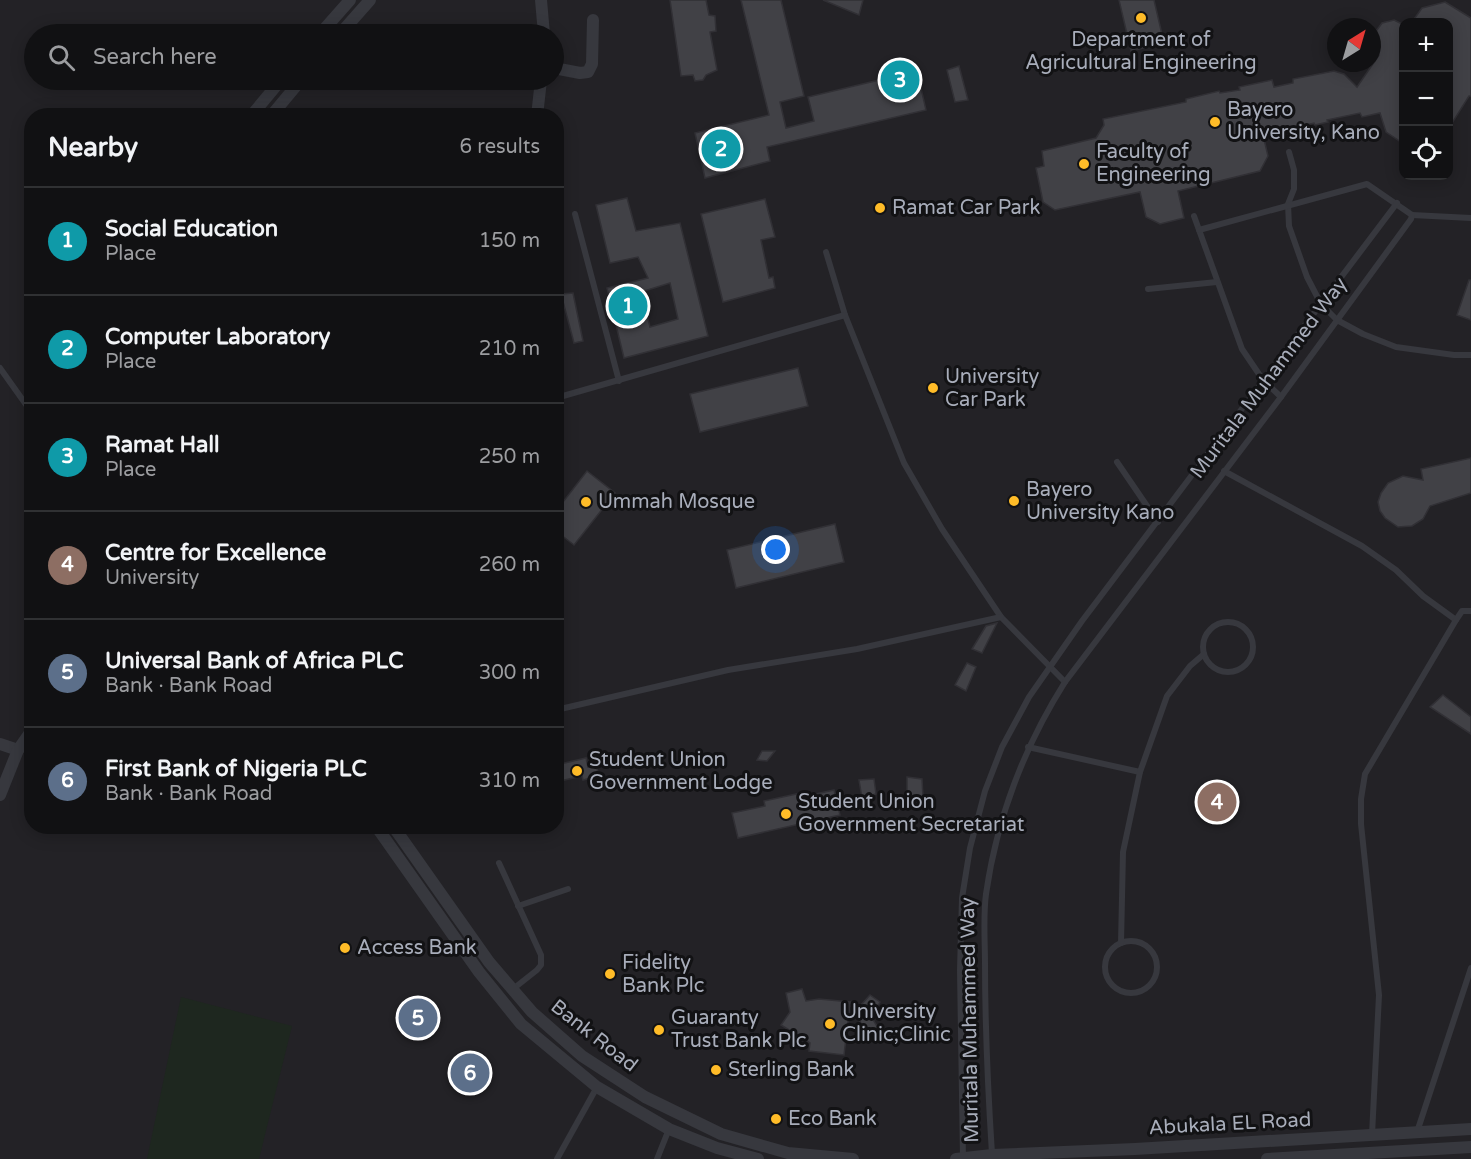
<!DOCTYPE html>
<meta charset="utf-8">
<style>
body{margin:0;font-family:"Varela Round",sans-serif;background:#1a1a1c;color:#f1f3f6}
.controls{position:absolute;right:18px;top:18px;display:grid;overflow:hidden;border-radius:12px;box-shadow:0 3px 15px #0003}
.controls button{width:54px;height:54px;display:grid;place-items:center;padding:0;border:0;border-bottom:2px solid #303133;background:#111113;color:#f1f3f6;font:30px sans-serif}
.compass{position:absolute;left:1327px;top:18px;width:54px;height:54px;border-radius:50%;background:#111113;box-shadow:0 3px 15px #0003;rotate:37deg}
.you{position:absolute;left:776px;top:550px;width:21px;height:21px;margin:-15px;border:4px solid #fff;border-radius:50%;background:#1a73e8;box-shadow:0 0 0 9px #1a73e833}
.badge{display:grid;place-items:center;width:39px;height:39px;border-radius:50%;background:#ea580c;color:#fff;font-size:20px;font-weight:700}
.pin{position:absolute;translate:-50% -50%;border:3px solid #fff;box-shadow:0 2px 6px #0006}
.list{margin:0;padding:0;list-style:none}
h2{display:flex;justify-content:space-between;align-items:center;height:78px;margin:0;padding:0 24px;font-size:26px}
h2 small{font-size:20px;font-weight:400;color:#9c9da0}
.list li{display:grid;grid-template-columns:39px 1fr auto;gap:18px;align-items:center;box-sizing:border-box;height:108px;padding:0 24px;border-top:2px solid #303133}
.list b{display:block;font-size:22px;white-space:nowrap}
.list p{margin:0;font-size:20px;white-space:nowrap;color:#9c9da0}
.list em{font-size:20px;font-style:normal;color:#9c9da0}
.icon{flex:none;width:33px;height:33px;fill:none;stroke:currentColor;stroke-width:2;stroke-linecap:round;stroke-linejoin:round}
.map{position:relative;flex:none;width:1471px;height:1159px;overflow:hidden}
.search{position:absolute;background:#111113;box-shadow:0 3px 15px #0003;left:24px;top:24px;width:540px;height:66px;display:flex;align-items:center;gap:15px;box-sizing:border-box;padding:0 21px;border-radius:33px;color:#9c9da0;font-size:22px}
.panel{position:absolute;background:#111113;box-shadow:0 3px 15px #0003;left:24px;top:108px;width:540px;height:726px;border-radius:24px}
.map>svg:first-child{display:block}
.built{fill:#232226;fill-rule:evenodd}
.green{fill:#1e271f}
.building{fill:#414146;stroke:#313035;stroke-width:1.5;fill-rule:evenodd}
.lines{fill:none;stroke-linecap:round;stroke-linejoin:round}
.lane{stroke:#37383e;stroke-width:6}
.street{stroke:#37383e;stroke-width:12}
.poi-dot{fill:#ffbc28;stroke:#121214;stroke-width:2}
.labels{text-anchor:middle;dominant-baseline:central;stroke-width:6;stroke-linejoin:round;paint-order:stroke}
.poi-label{font-size:20px;fill:#a8adba;stroke:#121214;text-anchor:start}
.street-label{font-size:20px;fill:#a8adba;stroke:#121214}
</style>
<div class="map">
<svg width="1471" height="1159" viewBox="0 0 1471 1159">
<rect width="100%" height="100%" fill="#171719"/>
<!-- built -->
<path class="built" d="M0,0H1471V1159H0ZM1404,22H1448V176H1404ZM1336,27H1372V63H1336ZM34,34H554V80H34ZM32,116H556V826H32Z"/>
<!-- green -->
<path class="green" d="M181,997L292,1026L259,1159H147Z"/>
<!-- building -->
<g class="building">
<path d="M670,0H706L709,15L715,16L716,31L710,32L717,70L706,75L703,80L695,81L693,75L681,76Z"/>
<path d="M741,0H781L804,96L780,102L786,128L814,121L808,97L917,71L926,110L767,147L770,161L705,178L695,133L769,115Z"/>
<path d="M823,0H863L859,15Z"/>
<path d="M1119,0H1154L1164,43L1131,51Z"/>
<path d="M1445,2L1471,18V96H1469L1449,128V22H1412L1422,8Z"/>
<path d="M1394,20L1404,25V85L1401,89L1404,102V144L1386,132L1380,113L1362,117L1360,113L1327,120L1328,122L1315,125L1314,123L1263,135L1268,156L1260,171L1178,191L1184,218L1160,224L1146,217L1140,192L1055,210L1043,202L1036,168L1044,166L1042,151L1096,138L1104,125L1103,119L1186,102V99L1219,91L1220,93L1240,90L1239,87L1272,80L1274,87L1293,83V79L1334,71L1344,74L1357,87L1379,55L1374,34L1382,23Z"/>
<path d="M959,66L968,100L955,102L947,70Z"/>
<path d="M627,198L636,231L680,223L708,336L624,358L607,288L648,278L638,257L610,263L596,205ZM670,283L678,319L650,327L641,292Z"/>
<path d="M765,199L775,237L761,240L769,278L773,277L775,288L723,302L701,214Z"/>
<path d="M1469,280H1471V320L1457,315Z"/>
<path d="M573,293L583,341L574,343L561,294Z"/>
<path d="M798,368L808,406L700,432L690,394Z"/>
<path d="M1471,458V493L1430,506L1423,519L1412,526L1398,527L1385,518L1380,511L1378,502L1381,493L1388,483L1403,476L1423,480L1421,469Z"/>
<path d="M587,471L615,493L574,545L556,531V511Z"/>
<path d="M835,524L844,562L736,588L727,550Z"/>
<path d="M997,623L982,653L972,649L986,626Z"/>
<path d="M967,663L976,667L966,691L955,685Z"/>
<path d="M1443,695L1471,717V734L1430,707Z"/>
<path d="M762,751H775L767,761L757,760Z"/>
<path d="M586,758L588,767L596,765L599,776L583,780L582,776L556,782V765Z"/>
<path d="M907,777L922,779L923,797H907Z"/>
<path d="M874,779L876,794L862,798L859,780Z"/>
<path d="M834,790L840,815L738,838L732,813L765,806L764,801L801,793L802,797Z"/>
<path d="M802,989L806,1001L819,999L851,1002L860,1006L870,995L880,1002L872,1018L880,1031L870,1039L850,1004L844,1055L809,1051L810,1043L781,1025L790,1012L786,993Z"/>
</g>
<g class="lines">
<!-- lane -->
<g class="lane">
<path d="M1289,152L1294,170V189L1288,204L1289,226L1307,277L1321,304L1337,320L1363,334L1396,347L1454,355H1471"/>
<path d="M575,214L619,381"/>
<path d="M1412,215L1471,218"/>
<path d="M1194,216L1242,349L1263,380L1281,397"/>
<path d="M826,252L845,315L904,463L942,529L1001,617L1065,682"/>
<path d="M1148,289L1217,282"/>
<path d="M0,368L32,413"/>
<path d="M556,398L845,315"/>
<path d="M1117,462L1158,522"/>
<path d="M1224,471L1362,546L1396,570L1423,596L1456,620"/>
<circle cx="1228" cy="647" r="25"/>
<path d="M556,710L728,670L857,649L1001,617"/>
<path d="M1028,747L1140,772"/>
<path d="M499,863L541,955V965L537,970L513,989"/>
<path d="M518,906L568,889"/>
<circle cx="1131" cy="967" r="26"/>
<path d="M1121,943L1123,852L1140,772L1167,696L1190,666L1204,654"/>
<path d="M1417,1132L1471,968"/>
<path d="M1372,1135L1379,995L1361,824V799L1365,774L1456,620L1462,611H1471"/>
<path d="M992,1154C988,1091 985,1027 985,963C985,941 983,916 986,894C997,818 1024,747 1065,682L1281,397L1411,219L1412,215L1367,184L1199,230"/>
<path d="M963,1158L960,970L962,898L970,848L985,791L1002,747L1029,697L1082,621L1397,203"/>
<path d="M557,1159L597,1087"/>
<path d="M657,1159L669,1129"/>
</g>
<!-- street -->
<g class="street">
<path d="M541,0L544,34"/>
<path d="M320,34L350,0"/>
<path d="M340,34L370,0"/>
<path d="M554,68L580,73L588,72L592,64L593,20"/>
<path d="M251,116L281,80"/>
<path d="M271,116L301,80"/>
<path d="M537,116L541,80"/>
<path d="M0,744L18,750"/>
<path d="M0,795L18,750L32,730"/>
<path d="M376,826L479,972L521,1024L597,1087L669,1129L717,1148L758,1159"/>
<path d="M393,826L489,962L532,1012L582,1056L645,1097L721,1134L788,1153L853,1159"/>
<path d="M956,1159L992,1155L1135,1149L1471,1129"/>
<path d="M1267,1159L1471,1147"/>
</g>
</g>
<!-- markers -->
<g class="poi-dot">
<circle cx="1141" cy="18" r="6"/>
<circle cx="1215" cy="122" r="6"/>
<circle cx="1084" cy="164" r="6"/>
<circle cx="880" cy="208" r="6"/>
<circle cx="933" cy="388" r="6"/>
<circle cx="1014" cy="501" r="6"/>
<circle cx="586" cy="502" r="6"/>
<circle cx="577" cy="771" r="6"/>
<circle cx="786" cy="814" r="6"/>
<circle cx="345" cy="948" r="6"/>
<circle cx="610" cy="974" r="6"/>
<circle cx="830" cy="1024" r="6"/>
<circle cx="659" cy="1030" r="6"/>
<circle cx="716" cy="1070" r="6"/>
<circle cx="776" cy="1119" r="6"/>
</g>
<g class="labels">
<!-- poi labels -->
<g class="poi-label">
<text x="1141" y="40" text-anchor="middle">Department of<tspan x="1141" dy="23">Agricultural Engineering</tspan></text>
<text x="1227" y="110">Bayero<tspan x="1227" dy="23">University, Kano</tspan></text>
<text x="1096" y="152">Faculty of<tspan x="1096" dy="23">Engineering</tspan></text>
<text x="892" y="208">Ramat Car Park</text>
<text x="945" y="377">University<tspan x="945" dy="23">Car Park</tspan></text>
<text x="1026" y="490">Bayero<tspan x="1026" dy="23">University Kano</tspan></text>
<text x="598" y="502">Ummah Mosque</text>
<text x="589" y="760">Student Union<tspan x="589" dy="23">Government Lodge</tspan></text>
<text x="798" y="802">Student Union<tspan x="798" dy="23">Government Secretariat</tspan></text>
<text x="357" y="948">Access Bank</text>
<text x="622" y="963">Fidelity<tspan x="622" dy="23">Bank Plc</tspan></text>
<text x="842" y="1012">University<tspan x="842" dy="23">Clinic;Clinic</tspan></text>
<text x="671" y="1018">Guaranty<tspan x="671" dy="23">Trust Bank Plc</tspan></text>
<text x="728" y="1070">Sterling Bank</text>
<text x="788" y="1119">Eco Bank</text>
</g>
<!-- street labels -->
<g class="street-label">
<text transform="translate(1269 378) rotate(-53)">Muritala Muhammed Way</text>
<text transform="translate(970 1020) rotate(-91)">Muritala Muhammed Way</text>
<text transform="translate(594 1036) rotate(38)">Bank Road</text>
<text transform="translate(1230 1124) rotate(-3)">Abukala EL Road</text>
</g>
</g>
</svg>
<div class="controls">
<button>+</button>
<button>−</button>
<button><svg class="icon" aria-label="locate" viewBox="0 0 24 24"><circle cx="12" cy="12" r="6"/><path d="M12 2v4M12 18v4M2 12h4M18 12h4"/></svg></button>
</div>
<svg class="compass" viewBox="-18 -18 36 36"><path d="M0-13l5 13h-10z" fill="#e53935"/><path d="M0 13l5-13h-10z" fill="#9c9da0"/></svg>
<div class="you"></div>
<div class="pin badge" style="left:628px;top:306px;background:#0f9aa8">1</div>
<div class="pin badge" style="left:721px;top:149px;background:#0f9aa8">2</div>
<div class="pin badge" style="left:900px;top:80px;background:#0f9aa8">3</div>
<div class="pin badge" style="left:1217px;top:802px;background:#8d6e63">4</div>
<div class="pin badge" style="left:418px;top:1018px;background:#5c6f8a">5</div>
<div class="pin badge" style="left:470px;top:1073px;background:#5c6f8a">6</div>
<div class="search"><svg class="icon" aria-label="search" viewBox="0 0 24 24"><circle cx="10" cy="10" r="6"/><path d="M15 15l6 6"/></svg>Search here</div>
<section class="panel">
<h2>Nearby<small>6 results</small></h2>
<ul class="list">
<li><span class="badge" style="background:#0f9aa8">1</span><div><b>Social Education</b><p>Place</p></div><em>150 m</em></li>
<li><span class="badge" style="background:#0f9aa8">2</span><div><b>Computer Laboratory</b><p>Place</p></div><em>210 m</em></li>
<li><span class="badge" style="background:#0f9aa8">3</span><div><b>Ramat Hall</b><p>Place</p></div><em>250 m</em></li>
<li><span class="badge" style="background:#8d6e63">4</span><div><b>Centre for Excellence</b><p>University</p></div><em>260 m</em></li>
<li><span class="badge" style="background:#5c6f8a">5</span><div><b>Universal Bank of Africa PLC</b><p>Bank · Bank Road</p></div><em>300 m</em></li>
<li><span class="badge" style="background:#5c6f8a">6</span><div><b>First Bank of Nigeria PLC</b><p>Bank · Bank Road</p></div><em>310 m</em></li>
</ul>
</section>
</div>
